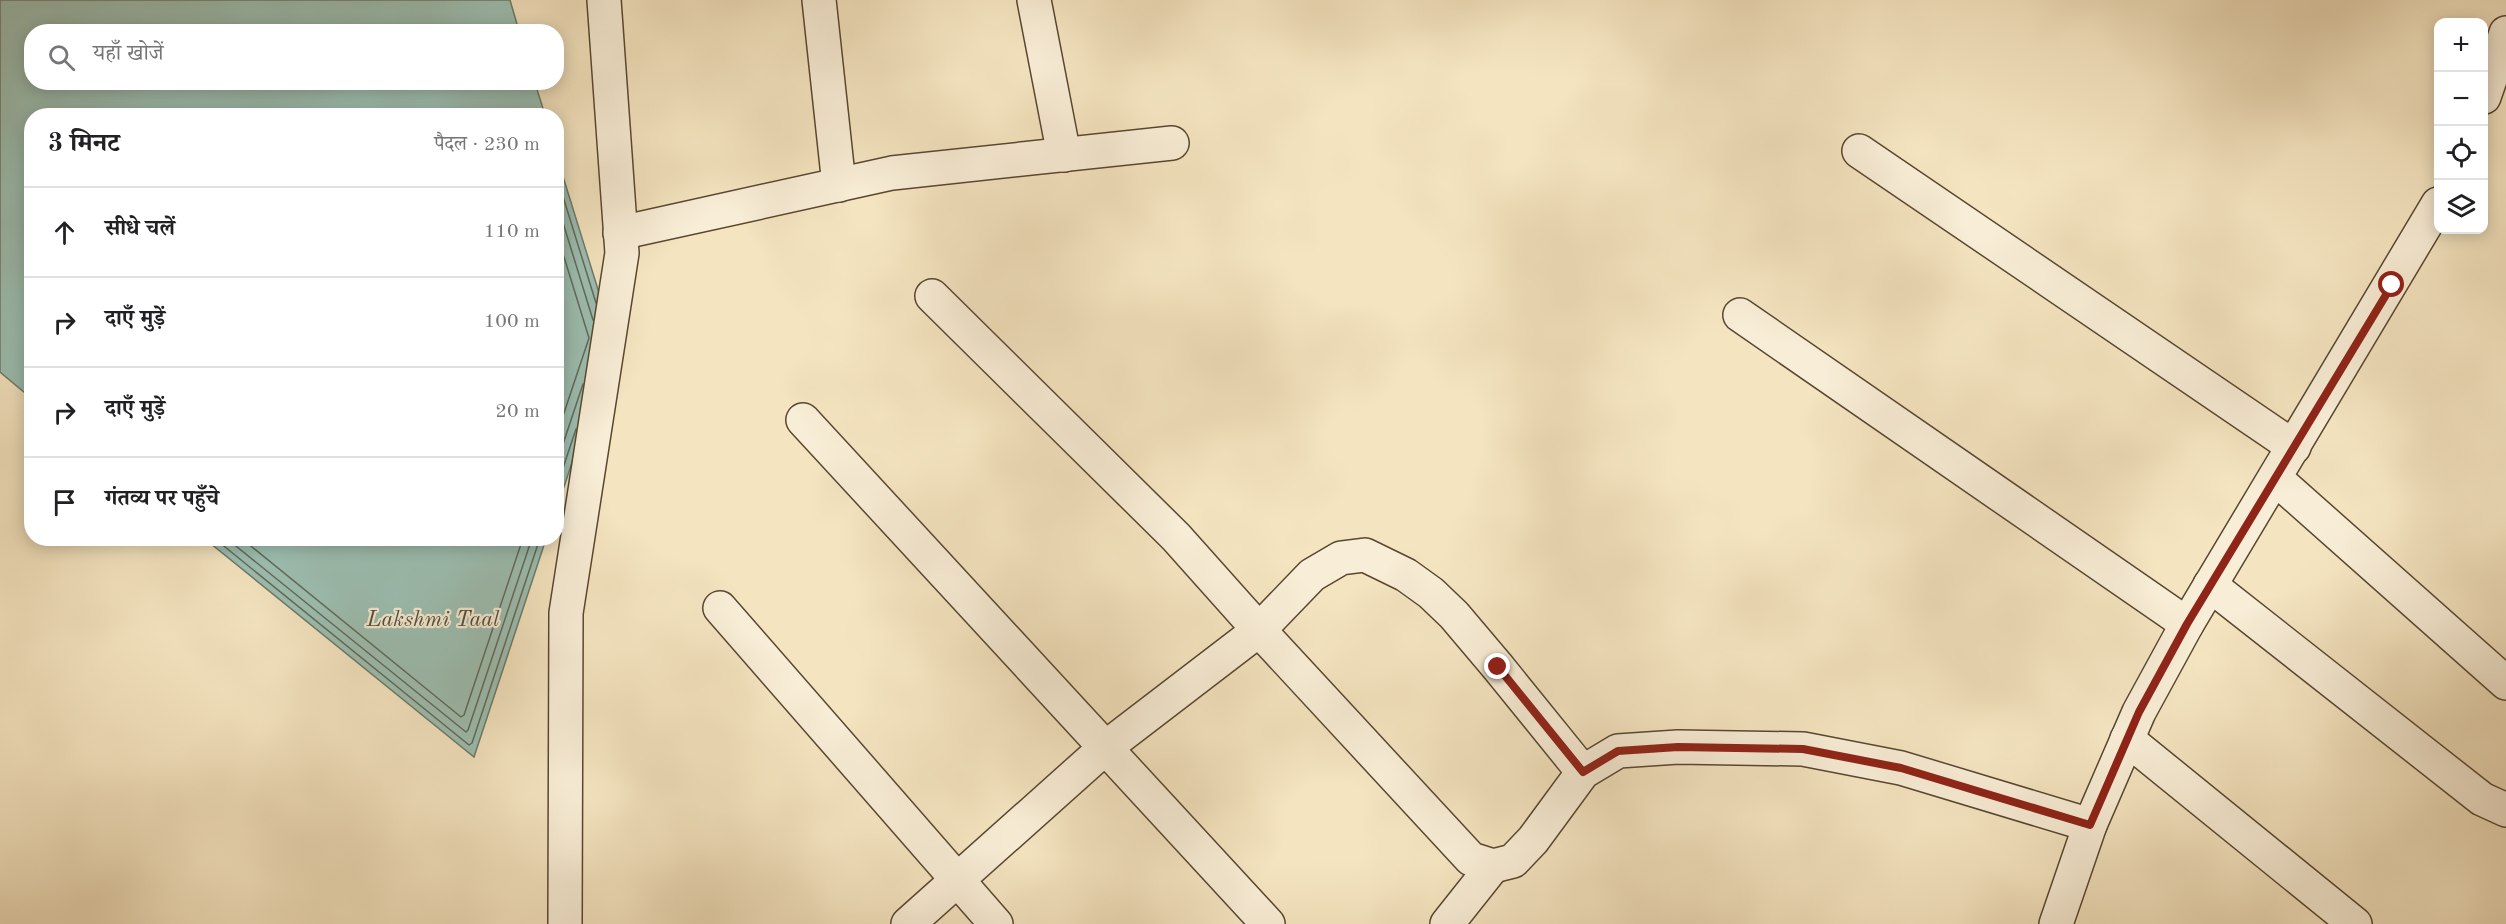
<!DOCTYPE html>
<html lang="hi">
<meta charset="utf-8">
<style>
body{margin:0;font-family:"Old Standard TT","Noto Serif Devanagari",serif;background:#f2f2f2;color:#202124}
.controls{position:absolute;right:18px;top:18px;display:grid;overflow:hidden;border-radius:12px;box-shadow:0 3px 15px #0003}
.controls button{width:54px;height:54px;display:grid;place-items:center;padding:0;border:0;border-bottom:2px solid #e0e0e0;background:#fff;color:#202124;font:30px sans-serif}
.stop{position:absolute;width:18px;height:18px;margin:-14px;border:4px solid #8f2418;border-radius:50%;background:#fff}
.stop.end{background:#8f2418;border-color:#fff;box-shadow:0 2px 6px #0008}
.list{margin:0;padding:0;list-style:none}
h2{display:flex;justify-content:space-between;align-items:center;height:78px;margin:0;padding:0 24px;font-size:26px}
h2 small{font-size:20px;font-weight:400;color:#757577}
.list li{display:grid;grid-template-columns:39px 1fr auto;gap:18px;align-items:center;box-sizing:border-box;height:90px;padding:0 24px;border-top:2px solid #e0e0e0}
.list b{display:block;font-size:22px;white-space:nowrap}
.list em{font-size:20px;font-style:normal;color:#757577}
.icon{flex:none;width:33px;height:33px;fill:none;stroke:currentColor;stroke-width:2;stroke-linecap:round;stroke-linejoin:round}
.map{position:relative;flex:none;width:2506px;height:924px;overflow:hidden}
.search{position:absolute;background:#fff;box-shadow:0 3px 15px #0003;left:24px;top:24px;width:540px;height:66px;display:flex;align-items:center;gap:15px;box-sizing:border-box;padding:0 21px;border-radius:24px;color:#757577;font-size:22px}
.panel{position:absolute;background:#fff;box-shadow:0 3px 15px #0003;left:24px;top:108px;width:540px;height:438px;border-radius:24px}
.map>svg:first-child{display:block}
.water{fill:#9cbfb2;stroke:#6c7a6b;stroke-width:1.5}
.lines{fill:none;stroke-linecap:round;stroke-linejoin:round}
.shore{stroke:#606959;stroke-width:1.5}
.street-casing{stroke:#594730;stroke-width:36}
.street{stroke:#f8edd6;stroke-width:33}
.route{stroke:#8f2418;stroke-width:8}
.labels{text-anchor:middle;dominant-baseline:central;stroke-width:4.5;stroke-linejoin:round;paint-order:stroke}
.water-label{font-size:22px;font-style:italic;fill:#4f4f3e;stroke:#f8edd6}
</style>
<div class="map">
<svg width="2506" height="924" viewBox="0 0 2506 924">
<rect width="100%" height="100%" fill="#f4e4c0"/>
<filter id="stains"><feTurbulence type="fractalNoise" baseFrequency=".00333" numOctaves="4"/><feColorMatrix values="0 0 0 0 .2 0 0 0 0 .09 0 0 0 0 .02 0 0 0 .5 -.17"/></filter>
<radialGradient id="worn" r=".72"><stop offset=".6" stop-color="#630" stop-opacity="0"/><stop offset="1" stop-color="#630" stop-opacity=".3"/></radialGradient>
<!-- water -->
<g class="water">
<path d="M0,0H510L519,31L32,32V82L535,83L545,115L32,116L31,398L0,372Z"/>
<path d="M556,154L613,338L557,508H556Z"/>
<path d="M205,539H546L474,757Z"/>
</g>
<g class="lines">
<!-- shore -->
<g class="shore">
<path d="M556,174L596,303"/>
<path d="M556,200L593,320"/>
<path d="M556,231L589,338L556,437"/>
<path d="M556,465L583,384"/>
<path d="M556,489L576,429"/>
<path d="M214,538L469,745L472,743L540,538"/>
<path d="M226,538L466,732L468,730L532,538"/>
<path d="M241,538L461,717L464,715L523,538"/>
</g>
<defs>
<g id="street">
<path d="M819,0L839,185"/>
<path d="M1034,0L1064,155"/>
<path d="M2484,97L2506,33"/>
<path d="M1859,151L2294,447"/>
<path d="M620,233L892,173L1172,143"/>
<path d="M932,296L1176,537L1259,630L1471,859L1493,866L1513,861L1533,840L1583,772L1618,751L1678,747L1803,749L1901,768L2090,825"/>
<path d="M1740,315L2187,624"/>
<path d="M803,420L1268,924"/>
<path d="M2275,478L2506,683"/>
<path d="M2210,585L2482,799L2506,810"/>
<path d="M720,608L996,924"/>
<path d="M2127,739L2355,924"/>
<path d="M565,924L566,613L622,253L604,0"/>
<path d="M908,924L1105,748L1259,630L1312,575L1341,558L1365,555L1406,575L1431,593L1454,615L1498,667L1583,772"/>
<path d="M1447,924L1493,866"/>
<path d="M2056,924L2090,825L2139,712L2187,624L2438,204"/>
</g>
</defs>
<!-- street casing -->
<use href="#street" class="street-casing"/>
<!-- street -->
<use href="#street" class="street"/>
</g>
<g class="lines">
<!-- route -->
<path class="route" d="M1498,667L1583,772L1618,751L1678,747L1803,749L1901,768L2090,825L2139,712L2187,624L2392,285"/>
</g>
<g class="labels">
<!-- water labels -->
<g class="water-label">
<text x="433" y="620">Lakshmi Taal</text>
</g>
</g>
<rect width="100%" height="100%" filter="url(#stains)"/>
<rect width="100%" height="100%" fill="url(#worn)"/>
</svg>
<div class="controls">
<button>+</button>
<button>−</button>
<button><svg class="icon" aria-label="locate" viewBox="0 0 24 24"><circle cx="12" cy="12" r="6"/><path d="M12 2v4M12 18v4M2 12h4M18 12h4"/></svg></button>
<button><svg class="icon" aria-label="layers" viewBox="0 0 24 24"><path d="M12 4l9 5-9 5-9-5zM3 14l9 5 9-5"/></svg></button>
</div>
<div class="stop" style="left:2392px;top:285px"></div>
<div class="stop end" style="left:1498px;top:667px"></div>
<div class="search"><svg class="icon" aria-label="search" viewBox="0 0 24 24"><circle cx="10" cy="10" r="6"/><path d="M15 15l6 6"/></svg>यहाँ खोजें</div>
<section class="panel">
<h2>3 मिनट<small>पैदल · 230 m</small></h2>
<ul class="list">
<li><svg class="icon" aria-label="ahead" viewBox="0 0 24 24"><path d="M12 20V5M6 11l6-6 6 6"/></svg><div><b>सीधे चलें</b></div><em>110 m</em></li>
<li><svg class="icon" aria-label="right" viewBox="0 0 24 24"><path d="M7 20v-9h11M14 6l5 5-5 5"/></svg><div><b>दाएँ मुड़ें</b></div><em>100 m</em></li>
<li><svg class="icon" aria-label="right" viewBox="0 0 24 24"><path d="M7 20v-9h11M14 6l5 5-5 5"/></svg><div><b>दाएँ मुड़ें</b></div><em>20 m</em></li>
<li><svg class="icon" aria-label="arrive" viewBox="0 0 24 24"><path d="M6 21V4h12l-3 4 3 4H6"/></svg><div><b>गंतव्य पर पहुँचे</b></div></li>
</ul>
</section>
</div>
